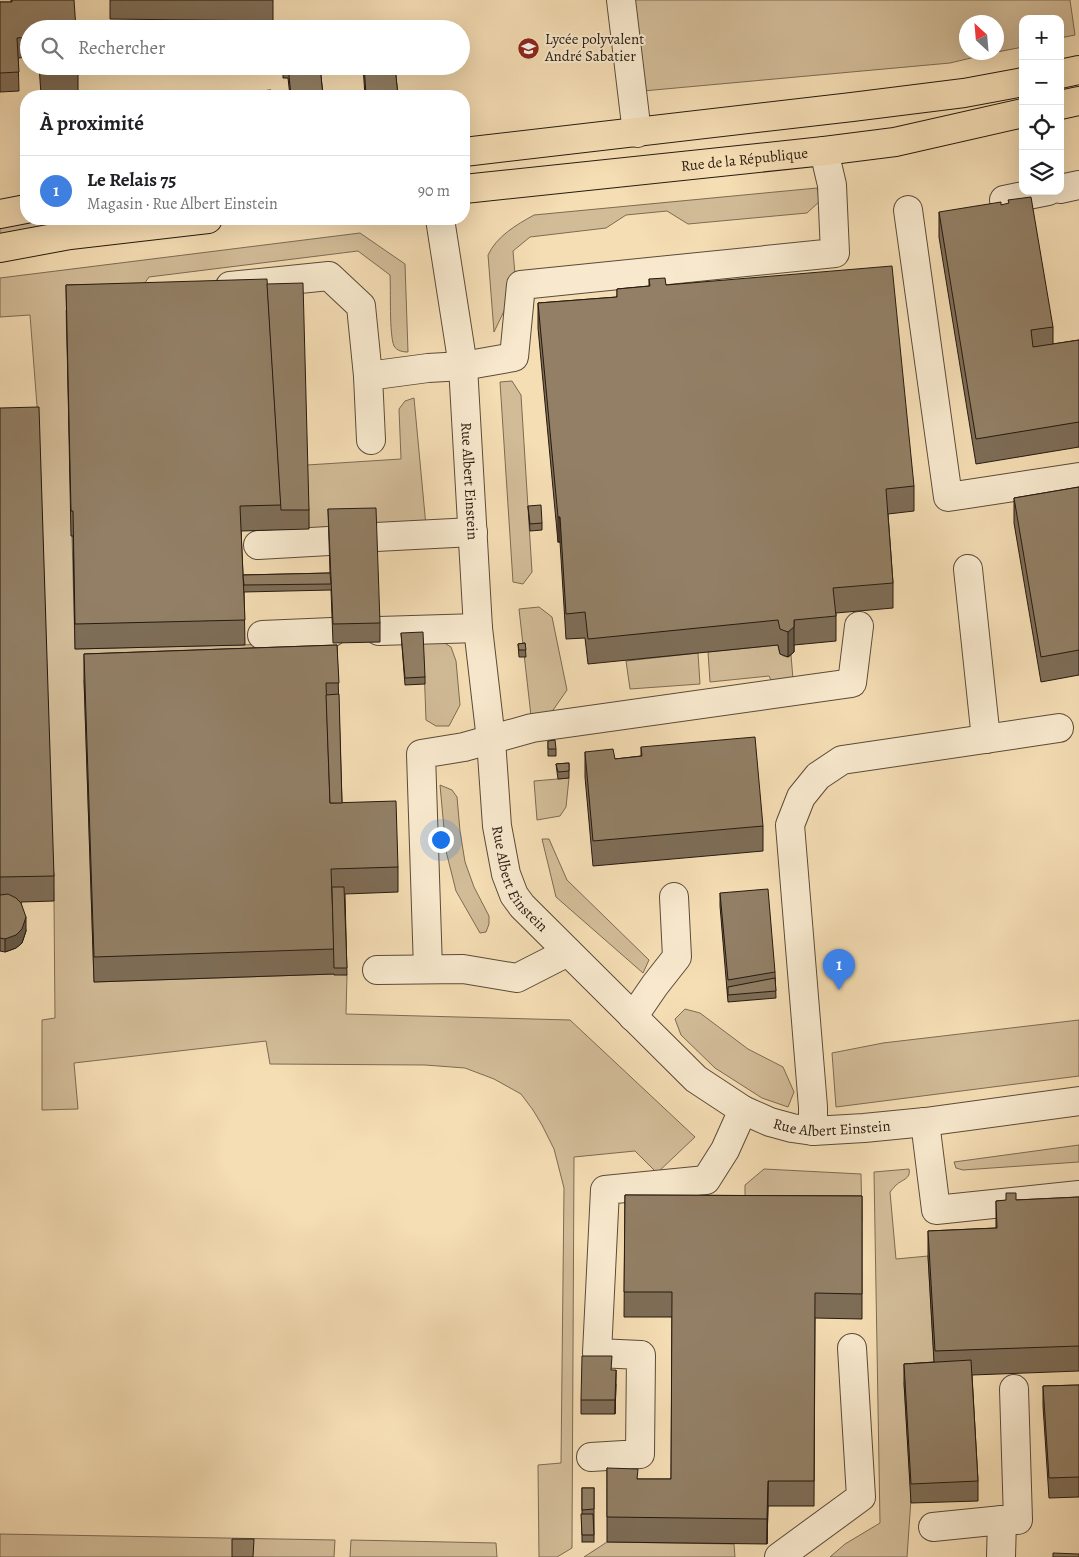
<!DOCTYPE html>
<html lang="fr">
<meta charset="utf-8">
<style>
body{margin:0;font-family:Alegreya,serif;background:#f6f6f6;color:#202124}
.controls{position:absolute;right:15px;top:15px;display:grid;overflow:hidden;border-radius:10px;box-shadow:0 5px 20px #0002}
.controls button{width:45px;height:45px;display:grid;place-items:center;padding:0;border:0;border-bottom:1px solid #e0e0e0;background:#fff;color:#202124;font:25px sans-serif}
.compass{position:absolute;left:959px;top:15px;width:45px;height:45px;border-radius:50%;background:#fff;box-shadow:0 5px 20px #0002;rotate:334deg}
.you{position:absolute;left:440px;top:839px;width:18px;height:18px;margin:-12px;border:4px solid #fff;border-radius:50%;background:#1a73e8;box-shadow:0 0 0 8px #1a73e833}
.badge{display:grid;place-items:center;width:32px;height:32px;border-radius:50%;background:#8f2418;color:#fff;font-size:16px;font-weight:700}
.pin{position:absolute;translate:-50% -41px;filter:drop-shadow(0 1px 2px #0008)}
.pin::after{content:'';position:absolute;top:26px;width:18px;height:15px;background:inherit;clip-path:polygon(0 0,100% 0,50% 100%)}
.list{margin:0;padding:0;list-style:none}
h2{display:flex;justify-content:space-between;align-items:center;height:65px;margin:0;padding:0 20px;font-size:21px}
h2 small{font-size:16px;font-weight:400;color:#757577}
.list li{display:grid;grid-template-columns:32px 1fr auto;gap:15px;align-items:center;box-sizing:border-box;height:70px;padding:0 20px;border-top:1px solid #e0e0e0}
.list b{display:block;font-size:19px;white-space:nowrap}
.list p{margin:0;font-size:16px;white-space:nowrap;color:#757577}
.list em{font-size:16px;font-style:normal;color:#757577}
.icon{flex:none;width:28px;height:28px;fill:none;stroke:currentColor;stroke-width:2;stroke-linecap:round;stroke-linejoin:round}
.map{position:relative;flex:none;width:1079px;height:1557px;overflow:hidden}
.search{position:absolute;background:#fff;box-shadow:0 5px 20px #0002;left:20px;top:20px;width:450px;height:55px;display:flex;align-items:center;gap:12px;box-sizing:border-box;padding:0 18px;border-radius:28px;color:#757577;font-size:19px}
.panel{position:absolute;background:#fff;box-shadow:0 5px 20px #0002;left:20px;top:90px;width:450px;height:135px;border-radius:20px}
.map>svg:first-child{display:block}
.green{fill:#d2bc98;stroke:#7c6b54}
.lines{fill:none;stroke-linecap:round;stroke-linejoin:round}
.minor-casing{stroke:#5a4b38;stroke-width:30}
.major-casing{stroke:#261a0f;stroke-width:30}
.minor{stroke:#f8e9ce;stroke-width:28}
.major{stroke:#f5ddb4;stroke-width:28}
.wall{fill:#7e6d57;stroke:#261a0f}
.shaded-wall{fill:#665947;stroke:#261a0f}
.building{fill:#927f65;stroke:#261a0f}
.labels{text-anchor:middle;dominant-baseline:central;stroke-width:4;stroke-linejoin:round;paint-order:stroke}
.poi-label{font-size:15px;fill:#261a0f;stroke:#f8e9ce;text-anchor:start}
.street-label{font-size:15px;fill:#261a0f;stroke:#f8e9ce}
</style>
<div class="map">
<svg width="1079" height="1557" viewBox="0 0 1079 1557">
<rect width="100%" height="100%" fill="#f5ddb4"/>
<filter id="stains"><feTurbulence type="fractalNoise" baseFrequency=".004" numOctaves="4"/><feColorMatrix values="0 0 0 0 .2 0 0 0 0 .09 0 0 0 0 .02 0 0 0 .5 -.17"/></filter>
<radialGradient id="worn" r=".72"><stop offset=".6" stop-color="#630" stop-opacity="0"/><stop offset="1" stop-color="#630" stop-opacity=".3"/></radialGradient>
<!-- green -->
<g class="green">
<path d="M631,0H1070L1075,35L1060,38V19H1023V47L997,52L996,22H966V52H996L950,63L643,91Z"/>
<path d="M817,188L820,201L807,213L688,224L667,211L626,215L606,228L530,237L513,251L516,286L494,332L488,255C497,236 516,225 534,215Z"/>
<path d="M36,219H90L0,235V225Z"/>
<path d="M360,233L405,264L408,352C403,352 397,351 394,346C389,334 391,290 390,275L358,251L149,277L127,308L66,310L75,649L319,643L84,680L94,982L334,974L347,975L346,1014L570,1020L695,1137L657,1173L635,1151L574,1157L572,1548L557,1557H539L538,1465L561,1463L564,1188L554,1149L542,1125L533,1110L521,1094L494,1079L465,1068L425,1065L270,1064L266,1041L74,1063L78,1109L42,1110V1020L55,1018L54,901L39,432L30,315L0,317V278Z"/>
<path d="M512,381L521,395L532,572L523,584L513,582L500,382Z"/>
<path d="M414,398L426,526L376,528L324,527L309,529L307,465L401,459L399,409L405,401Z"/>
<path d="M539,607L552,617L567,690L551,713L531,716L519,609Z"/>
<path d="M423,639L443,642L451,647L456,661L460,705L449,726H436L426,720Z"/>
<path d="M778,645C779,653 780,656 788,657L791,655L793,679L772,682L769,676L710,682L708,652Z"/>
<path d="M698,653L700,684L630,689L626,661Z"/>
<path d="M569,778L566,807L560,816L537,820L534,781Z"/>
<path d="M440,785L452,790L457,797L460,831L465,862L474,887L489,916V924L486,932L480,933L456,891L446,851Z"/>
<path d="M542,839H549L567,880L649,960L643,973L556,897Z"/>
<path d="M685,1009L700,1013L748,1049L783,1067L794,1092L788,1107L762,1098L715,1068L681,1035L675,1019Z"/>
<path d="M1079,1020V1076L836,1107L832,1053L883,1043Z"/>
<path d="M1079,1145V1162L963,1170L956,1168L954,1162Z"/>
<path d="M764,1169L861,1174L862,1221H745V1185Z"/>
<path d="M909,1169C911,1179 903,1179 896,1185C894,1187 892,1190 890,1192L896,1259L928,1256L935,1376L904,1383L911,1499L907,1557H830L845,1544L880,1523L874,1172Z"/>
<path d="M0,1534L335,1540L334,1557H0Z"/>
<path d="M351,1540L496,1543L497,1557H350Z"/>
<path d="M607,1542L734,1544L735,1557H584Z"/>
</g>
<g class="lines">
<defs>
<g id="minor">
<path d="M621,0L637,133"/>
<path d="M1060,189L1079,185"/>
<path d="M908,210L948,497L1079,477"/>
<path id="s1" d="M440,219L463,366L478,628L491,740L497,826L506,874L514,895L522,906L696,1079L743,1110L770,1122L792,1128L813,1131L864,1128L925,1122L1079,1101"/>
<path d="M1008,225L1004,200L1048,191"/>
<path d="M230,286L329,276L361,306L368,376"/>
<path d="M371,440L368,376L428,368L463,366L514,357L521,285L835,253L832,185L824,151"/>
<path d="M376,537L473,532"/>
<path d="M258,545L329,541"/>
<path d="M968,569L986,739"/>
<path d="M379,631L478,628"/>
<path d="M262,635L332,632"/>
<path d="M428,969L421,754L464,747L532,728L852,683L859,626"/>
<path d="M377,970L463,969L517,978L568,952"/>
<path d="M633,1017L655,985L677,957L674,897"/>
<path d="M925,1122L936,1210L1079,1195"/>
<path d="M813,1131V1107L790,825L801,797L818,776L842,760L1059,728"/>
<path d="M591,1457L640,1454L641,1355L597,1353L605,1190L706,1180L725,1150L743,1110"/>
<path d="M1002,1520H1018L1014,1389"/>
<path d="M933,1527L1002,1520L1001,1557"/>
<path d="M779,1557L861,1497L852,1348"/>
</g>
<g id="major">
<path d="M1060,74L1079,70"/>
<path d="M1060,105L1079,101"/>
<path d="M464,152L852,107L964,93L1023,82"/>
<path id="s2" d="M464,189L824,151L895,142L1023,113"/>
<path d="M0,214L26,209"/>
<path d="M0,248L70,235L208,219"/>
</g>
</defs>
<!-- minor casing -->
<use href="#minor" class="minor-casing"/>
<!-- major casing -->
<use href="#major" class="major-casing"/>
<!-- minor -->
<use href="#minor" class="minor"/>
<!-- major -->
<use href="#major" class="major"/>
</g>
<!-- wall -->
<g class="wall">
<path d="M11,0H74L29,29V57L18,58L19,91L0,92V2H11Z"/>
<path d="M110,0H273V21L110,19Z"/>
<path d="M39,66H78V92L41,94Z"/>
<path d="M283,66H320L323,96H290L288,78H283Z"/>
<path d="M363,66H399L395,67L398,96H365Z"/>
<path d="M939,212L1053,327V344L1079,340V447L976,464L939,237Z"/>
<path d="M649,279L666,285L914,486V511L888,514L893,583V608L836,613V641L794,645V652L788,657L780,654L778,645L588,664L585,638L566,639L560,542H558L538,328V303L617,297V289L649,286Z"/>
<path d="M267,284L309,510V529L241,531L243,575L330,573L328,509L380,623V642L333,643L331,590L244,592L245,645L75,649L73,536H71L66,285Z"/>
<path d="M0,408L54,876V901L21,902L26,931L22,943L16,948L5,952L0,951Z"/>
<path d="M1079,487V675L1041,682L1014,523V498Z"/>
<path d="M528,506L542,523V530L530,531Z"/>
<path d="M401,633L425,677V684L405,685Z"/>
<path d="M525,643L526,657H519L518,644Z"/>
<path d="M337,645L342,803L398,867V892L345,894L347,975H334V974L94,982L84,679V654Z"/>
<path d="M548,741L556,749V756H548Z"/>
<path d="M641,747L763,826V851L593,866L585,777V752L615,759L641,756Z"/>
<path d="M569,763V778L558,779L556,764Z"/>
<path d="M720,893L775,972L776,998L728,1002L720,906Z"/>
<path d="M625,1195L862,1196V1319L815,1318L814,1506H768L767,1544L607,1542V1468L638,1479H671L672,1317H624Z"/>
<path d="M1079,1197V1371L972,1375L978,1481V1501L911,1503L904,1383V1364L934,1362L928,1256V1231L996,1228V1201Z"/>
<path d="M616,1384L615,1414H581V1400Z"/>
<path d="M1079,1385V1497L1049,1498L1043,1406V1386Z"/>
<rect x="582" y="1488" width="12" height="54"/>
</g>
<!-- shaded-wall -->
<g class="shaded-wall">
<rect x="558" y="517" width="2" height="25"/>
<path d="M794,620V652L788,657V632Z"/>
<path d="M26,917V931L22,943L16,948L5,952V939Z"/>
<path d="M616,1370V1384L615,1414V1400Z"/>
<path d="M768,1481V1506L767,1544V1519Z"/>
</g>
<!-- building -->
<g class="building">
<path d="M12,0H74L76,29H29V37L17,38L19,72L0,73V2H12Z"/>
<path d="M41,66H78V73L41,74Z"/>
<path d="M288,66H320L323,96H291Z"/>
<path d="M364,66H395L398,96H377L366,94Z"/>
<path d="M271,90L272,96H249V92Z"/>
<path d="M1031,197L1053,327L1031,330L1033,347L1079,340V422L976,439L939,212L1001,202V205L1009,203L1008,200Z"/>
<path d="M892,266L914,486L886,489L893,583L833,588L836,616L794,620V627L788,632L780,629L778,620L588,639L585,612L566,614L560,517H558L538,303L617,297V289L650,286L649,279L665,278L666,285Z"/>
<path d="M267,279L281,505L240,506L245,620L75,624L73,511H71L66,285Z"/>
<path d="M303,283L309,510H281L267,284Z"/>
<path d="M39,407L54,876L0,877V408Z"/>
<path d="M1079,487V650L1041,657L1014,498Z"/>
<path d="M541,505L542,523L530,524L528,506Z"/>
<path d="M376,508L380,623L333,624L328,509Z"/>
<path d="M330,573L331,584L244,585L243,575Z"/>
<path d="M423,632L425,677L405,678L401,633Z"/>
<path d="M525,643L526,650H519L518,644Z"/>
<path d="M337,645L339,683H326L330,803L396,801L398,867L331,869L334,949L94,957L84,654Z"/>
<path d="M339,694L342,803H330L326,695Z"/>
<path d="M755,737L763,826L593,841L585,752L613,749L615,759L642,756L641,747Z"/>
<path d="M555,740L556,749H548V741Z"/>
<path d="M569,763V771L558,772L556,764Z"/>
<path d="M332,887H344L347,968H334Z"/>
<path d="M768,889L775,972L728,980L720,893Z"/>
<path d="M8,894L16,898L21,903L26,917L22,929L16,935L5,939L0,938V895Z"/>
<path d="M775,978L776,991L728,995V987Z"/>
<path d="M1006,1193H1016V1200L1079,1197V1346L935,1351L928,1231L997,1228L996,1201L1006,1200Z"/>
<path d="M625,1195L862,1196V1294L815,1293L814,1481H768L767,1519L607,1517V1468L638,1469L637,1479H671L672,1292H624Z"/>
<path d="M582,1356H612L611,1370H616L615,1400H581Z"/>
<path d="M971,1360L978,1481L911,1484L904,1364Z"/>
<path d="M1079,1385V1477L1049,1478L1043,1386Z"/>
<path d="M582,1488H594V1509L582,1510Z"/>
<path d="M581,1514H593L594,1535H582Z"/>
<path d="M232,1539H254L253,1557H232Z"/>
<path d="M1053,1553L1079,1554V1557H1053Z"/>
</g>
<!-- icons -->
<defs>
<symbol id="school-disc" viewBox="-11 -11 22 22"><circle r="9.5" fill="#8f2418" stroke="#f8e9ce"/><path d="M0-5L7-2L0 1L-7-2ZM-4 1L0 2.5L4 1V4Q0 6-4 4Z" fill="#fff"/></symbol>
</defs>
<g fill-rule="evenodd">
<use href="#school-disc" x="516" y="36" width="25" height="25"/>
</g>
<g class="labels">
<!-- poi labels -->
<g class="poi-label">
<text x="545" y="39">Lycée polyvalent<tspan x="545" dy="17">André Sabatier</tspan></text>
</g>
<!-- street labels -->
<g class="street-label">
<text stroke="none"><textPath href="#s2" startOffset="282">Rue de la République</textPath></text>
<text stroke="none"><textPath href="#s1" startOffset="264">Rue Albert Einstein</textPath></text>
<text stroke="none"><textPath href="#s1" startOffset="669">Rue Albert Einstein</textPath></text>
<text stroke="none"><textPath href="#s1" startOffset="1089">Rue Albert Einstein</textPath></text>
</g>
</g>
<rect width="100%" height="100%" filter="url(#stains)"/>
<rect width="100%" height="100%" fill="url(#worn)"/>
</svg>
<div class="controls">
<button>+</button>
<button>−</button>
<button><svg class="icon" aria-label="locate" viewBox="0 0 24 24"><circle cx="12" cy="12" r="6"/><path d="M12 2v4M12 18v4M2 12h4M18 12h4"/></svg></button>
<button><svg class="icon" aria-label="layers" viewBox="0 0 24 24"><path d="M12 4l9 5-9 5-9-5zM3 14l9 5 9-5"/></svg></button>
</div>
<svg class="compass" viewBox="-18 -18 36 36"><path d="M0-13l5 13h-10z" fill="#e53935"/><path d="M0 13l5-13h-10z" fill="#757577"/></svg>
<div class="you"></div>
<div class="pin badge" style="left:839px;top:990px;background:#3f7fe0">1</div>
<div class="search"><svg class="icon" aria-label="search" viewBox="0 0 24 24"><circle cx="10" cy="10" r="6"/><path d="M15 15l6 6"/></svg>Rechercher</div>
<section class="panel">
<h2>À proximité<small></small></h2>
<ul class="list">
<li><span class="badge" style="background:#3f7fe0">1</span><div><b>Le Relais 75</b><p>Magasin · Rue Albert Einstein</p></div><em>90 m</em></li>
</ul>
</section>
</div>
